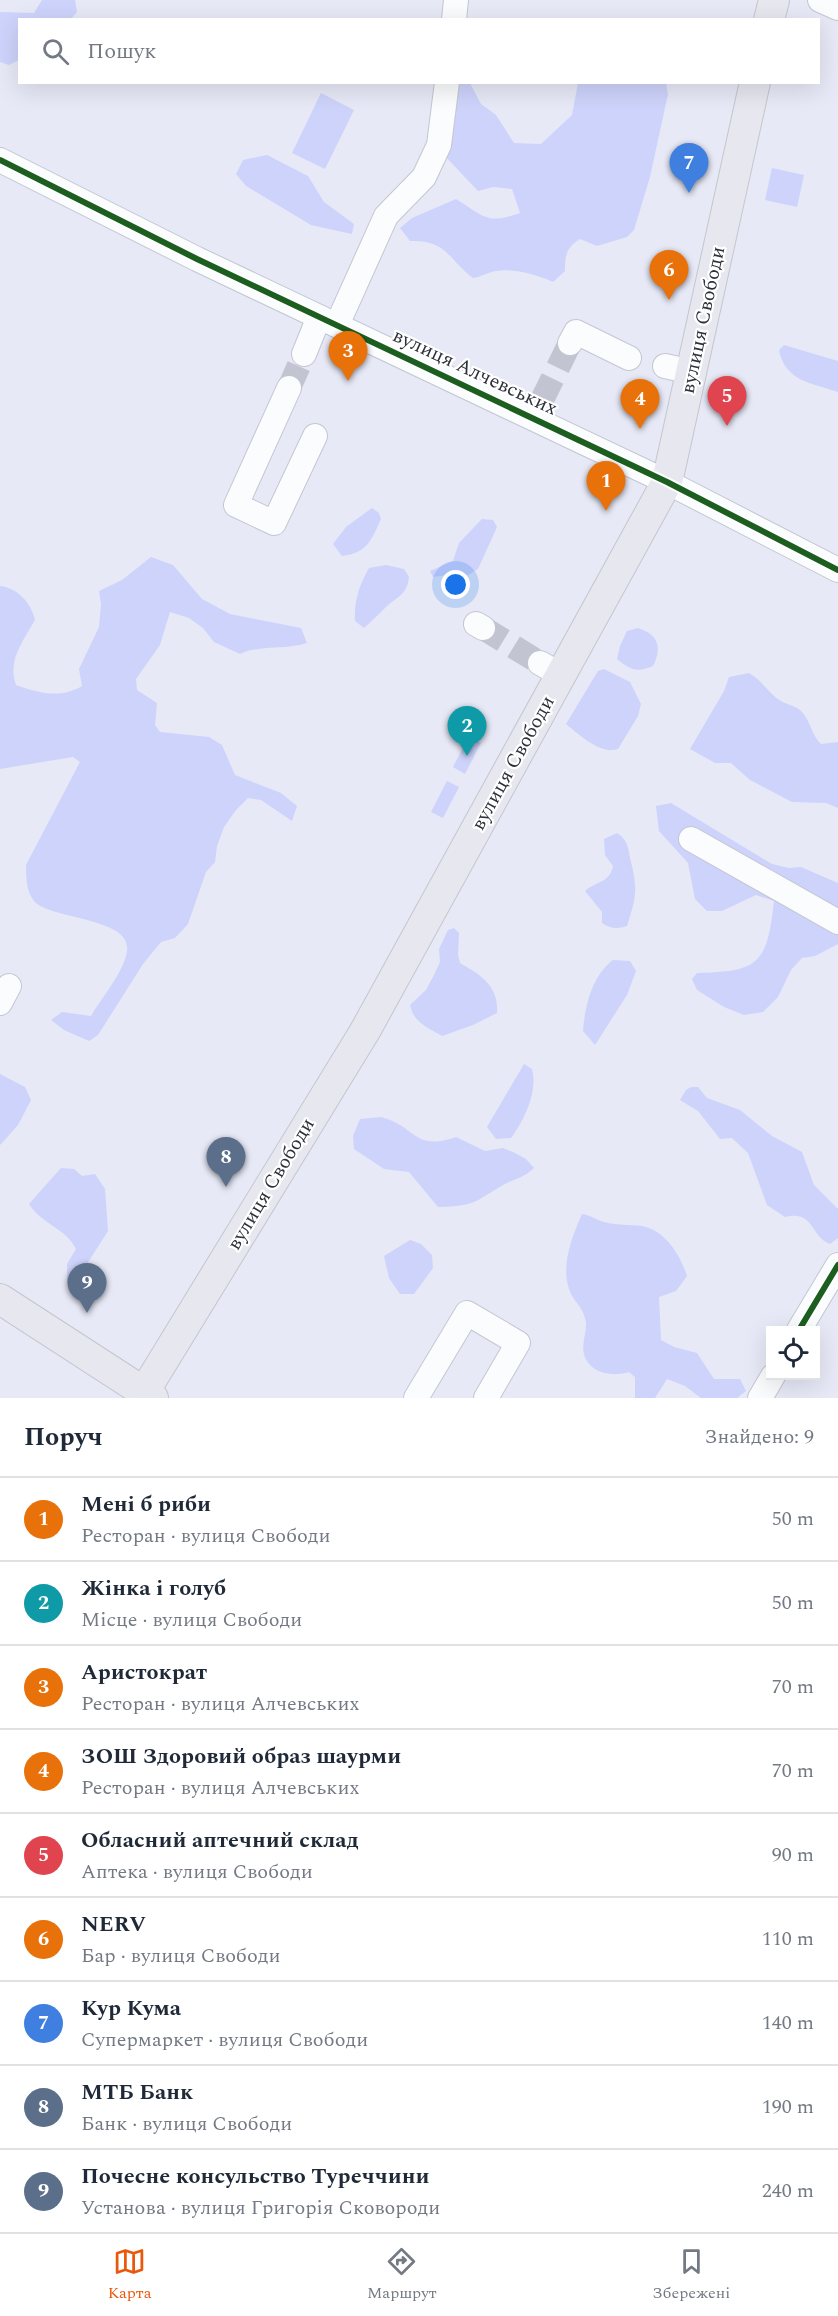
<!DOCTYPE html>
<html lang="uk">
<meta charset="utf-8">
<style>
body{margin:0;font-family:Spectral,serif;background:#f2f2f3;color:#1f2937}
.controls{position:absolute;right:18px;bottom:18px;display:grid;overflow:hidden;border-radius:0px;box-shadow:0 6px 24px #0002}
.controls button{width:54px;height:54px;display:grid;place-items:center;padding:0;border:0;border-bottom:2px solid #e0e1e3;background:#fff;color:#1f2937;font:30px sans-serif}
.you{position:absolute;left:456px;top:585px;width:21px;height:21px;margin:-15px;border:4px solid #fff;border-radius:50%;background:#1a73e8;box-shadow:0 0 0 9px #1a73e833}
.badge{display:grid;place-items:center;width:39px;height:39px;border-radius:50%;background:#ea580c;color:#fff;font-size:20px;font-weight:700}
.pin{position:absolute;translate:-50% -50px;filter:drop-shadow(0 2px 3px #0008)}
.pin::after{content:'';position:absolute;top:32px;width:21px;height:18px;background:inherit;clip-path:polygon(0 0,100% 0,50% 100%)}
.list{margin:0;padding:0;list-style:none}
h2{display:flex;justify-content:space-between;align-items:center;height:78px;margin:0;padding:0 24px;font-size:26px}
h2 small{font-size:20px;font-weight:400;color:#747a83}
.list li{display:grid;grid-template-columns:39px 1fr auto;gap:18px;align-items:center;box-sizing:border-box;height:84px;padding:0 24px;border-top:2px solid #e0e1e3}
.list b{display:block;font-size:22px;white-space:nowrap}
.list p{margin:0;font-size:20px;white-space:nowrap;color:#747a83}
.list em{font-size:20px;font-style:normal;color:#747a83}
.icon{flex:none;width:33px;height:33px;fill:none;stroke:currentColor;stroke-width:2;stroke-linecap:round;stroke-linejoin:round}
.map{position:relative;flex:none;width:838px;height:1398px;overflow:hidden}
.search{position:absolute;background:#fff;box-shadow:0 6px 24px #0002;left:18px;right:18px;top:18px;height:66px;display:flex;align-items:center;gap:15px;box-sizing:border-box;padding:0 21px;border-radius:0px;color:#747a83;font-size:22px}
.sheet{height:834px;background:#fff}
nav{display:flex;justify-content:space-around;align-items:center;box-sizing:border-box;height:84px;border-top:2px solid #e0e1e3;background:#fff;font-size:16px;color:#747a83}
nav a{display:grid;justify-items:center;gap:3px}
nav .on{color:#ea580c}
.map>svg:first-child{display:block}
.green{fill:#ced3fb}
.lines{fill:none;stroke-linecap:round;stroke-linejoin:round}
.minor-tunnel{stroke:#c2c4d1;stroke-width:24;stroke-dasharray:24 12;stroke-linecap:butt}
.minor-casing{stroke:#c4c6d1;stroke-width:26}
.major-casing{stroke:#c4c6cd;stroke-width:32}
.minor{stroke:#fbfcfe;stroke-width:24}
.major{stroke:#e6e7ef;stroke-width:30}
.cycleway-casing{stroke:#fff;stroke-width:10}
.cycleway{stroke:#1b5e20;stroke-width:6}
.labels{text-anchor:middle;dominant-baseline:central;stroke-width:4.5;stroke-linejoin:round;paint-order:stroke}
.street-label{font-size:20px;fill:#2e303a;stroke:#fff}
</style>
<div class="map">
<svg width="838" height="1398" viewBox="0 0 838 1398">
<rect width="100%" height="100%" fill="#e7e9f7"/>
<!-- green -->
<g class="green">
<path d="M42,0H75L77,12L71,19L20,20L19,60L9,65L0,62V12L34,13Z"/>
<path d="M455,83H470L481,104L496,115L514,143L541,144L572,115L578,83H666L668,94L650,177L634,230L627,237L597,246L580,239C566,248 565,255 565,271L553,282C537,275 513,268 496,271C488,272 481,277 473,278C447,258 447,240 410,241L400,228L412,218L456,199C484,216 486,225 520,213L512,189L493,187L478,191L443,154Z"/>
<path d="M321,93L354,110L325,169L292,153Z"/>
<path d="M267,155L308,176L324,202L354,224L352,234L311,225L246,186L236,174L243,160Z"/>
<path d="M772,168L804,175L797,207L765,200Z"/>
<path d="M784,345L838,361V392C813,383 785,382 779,350Z"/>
<path d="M372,508L379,513L381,519C371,541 367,553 342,556L333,544L346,527Z"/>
<path d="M482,519L493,520L497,527L478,569L460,580L448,575L433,577L430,571L453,561L459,543Z"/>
<path d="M151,557L173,565L202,599L230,614L301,628L307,643C286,650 256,645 240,654L214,642L203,628L189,618L170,612L160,645L136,679L137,690L157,703L155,725L160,732L209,737L222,745L235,775L281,793L297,806L292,821L261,800L248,798L236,810L224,827L217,846L215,862L206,872L188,924L175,938L161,942L143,964L98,1035L89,1041L64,1030L51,1020L62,1012L91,1016C101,999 125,970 127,951C132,917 50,920 34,901C26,891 26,877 26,865L80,762L73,757L0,769V586C18,588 31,603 35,620C23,641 7,661 16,685C38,693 61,699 82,686L79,669L99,627L101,604L99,591L122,580Z"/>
<path d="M386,565L404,569L409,577C407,595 398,596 386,607C379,614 372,621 364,628L355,621C354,600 359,586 369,568Z"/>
<path d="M638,628C659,635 662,648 653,666C636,673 631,670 617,659L620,646L627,631Z"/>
<path d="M604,669L630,682L641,704L638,716L618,749C600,755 580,735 566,724L598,671Z"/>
<path d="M749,673C762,680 769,694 781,701C788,705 797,706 802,712C811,722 811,734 821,744L838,742V808L826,803L792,802L750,780L731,763H715L690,749L724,691L729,677Z"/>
<path d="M469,736L481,743L465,774L453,767Z"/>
<path d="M447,781L459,787L443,818L431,812Z"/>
<path d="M671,803L772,864L789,868L801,867L838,883V944L815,956L802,958L791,970L778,997L763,1012L744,1015L724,1007L697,990L692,979L697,973C760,972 767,963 774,901L756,895L722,911H707L695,899L688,863L659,831L656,806Z"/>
<path d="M617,833C629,841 628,849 631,862C638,890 636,898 627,926C618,929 611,929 602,923V912L585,891C596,881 610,883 613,866L605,855L604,839Z"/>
<path d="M454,928L459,933L458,955L460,963C481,975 499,986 497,1013L473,1025L442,1036C427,1027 414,1023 410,1005L426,990L435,973L440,962L439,949L448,930Z"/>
<path d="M613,960L630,961L636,971L627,995L595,1045L583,1031C585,1005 592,976 613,960Z"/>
<path d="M524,1064L532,1069C538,1092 524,1120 511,1138L496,1139L487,1127Z"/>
<path d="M0,1074L25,1087L31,1100L18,1125L0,1145Z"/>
<path d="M691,1087H698L707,1098L740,1110L772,1136L802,1152L814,1185L838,1209V1238L830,1244C810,1237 815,1210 785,1217L767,1205L748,1153L732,1138L720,1139L698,1111L680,1100L686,1090Z"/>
<path d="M381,1117C416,1126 414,1152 456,1137L485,1151L503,1148L515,1153L526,1159L534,1168C524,1178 516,1178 505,1184C473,1202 477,1206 438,1207L409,1172L384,1169L354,1149L353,1136L360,1119Z"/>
<path d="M61,1168L74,1169L82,1176L95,1174L105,1189L108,1231L78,1278L72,1284L67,1282V1264L76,1249C66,1228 41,1224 29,1204Z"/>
<path d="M582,1214C591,1215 596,1220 604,1222C617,1226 636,1224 646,1227C667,1233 681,1257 687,1276L676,1291L659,1297L661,1340L674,1347L697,1353L714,1379H740L746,1391L737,1398H701L685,1386L667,1379L655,1398H635V1377L629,1372C614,1377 589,1374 584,1354C581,1344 587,1332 586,1322C583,1307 577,1305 571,1294C559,1268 572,1237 582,1214Z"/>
<path d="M410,1240L421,1244L432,1255L433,1268L414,1294H400L389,1278L384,1256Z"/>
</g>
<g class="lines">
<!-- minor-tunnel -->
<g class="minor-tunnel">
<path d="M289,388L304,354"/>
<path d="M542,400L570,343"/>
<path d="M483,628L540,663"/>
</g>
<defs>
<g id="minor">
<path d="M820,0L838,8"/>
<path d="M454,20L456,0"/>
<path d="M0,160L197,259L667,482L838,570"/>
<path d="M337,325L386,216L424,177L439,145L447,82"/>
<path d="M570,343L576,332L629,358"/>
<path d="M304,354L319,317"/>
<path d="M665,366L692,372"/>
<path d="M289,388L236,505L274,523L315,436"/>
<path d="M476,624L483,628"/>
<path d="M540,663L561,675"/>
<path d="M691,839L838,922"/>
<path d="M0,1003L9,986"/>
<path d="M799,1330L838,1265"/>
<path d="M416,1398L467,1313L518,1343L486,1398"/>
<path d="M760,1398L773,1376"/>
</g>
<g id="major">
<path d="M769,20L774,0"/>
<path d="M0,1299L153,1398"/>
<path d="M144,1392L365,1031L667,482L755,82"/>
</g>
</defs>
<!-- minor casing -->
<use href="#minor" class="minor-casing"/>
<!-- major casing -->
<use href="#major" class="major-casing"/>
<!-- minor -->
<use href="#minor" class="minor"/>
<!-- major -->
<use href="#major" class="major"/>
<defs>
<g id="cycleway">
<path d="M0,160L197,259L667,482L838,570"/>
<path d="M799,1330L838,1265"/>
</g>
</defs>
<!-- cycleway casing -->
<use href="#cycleway" class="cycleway-casing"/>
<!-- cycleway -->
<use href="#cycleway" class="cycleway"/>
</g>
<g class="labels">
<!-- street labels -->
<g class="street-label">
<text transform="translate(703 320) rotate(-78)">вулиця Свободи</text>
<text transform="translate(475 372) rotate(25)">вулиця Алчевських</text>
<text transform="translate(513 763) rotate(-61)">вулиця Свободи</text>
<text transform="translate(271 1184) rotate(-59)">вулиця Свободи</text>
</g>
</g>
</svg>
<div class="controls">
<button><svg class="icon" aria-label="locate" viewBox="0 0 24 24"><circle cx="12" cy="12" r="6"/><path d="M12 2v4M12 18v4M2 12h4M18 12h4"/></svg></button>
</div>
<div class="you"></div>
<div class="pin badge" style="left:606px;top:511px;background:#e8710a">1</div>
<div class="pin badge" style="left:467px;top:756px;background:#0f9aa8">2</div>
<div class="pin badge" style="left:348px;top:381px;background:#e8710a">3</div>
<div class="pin badge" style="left:640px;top:429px;background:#e8710a">4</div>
<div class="pin badge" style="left:727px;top:426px;background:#e0444e">5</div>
<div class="pin badge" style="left:669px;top:300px;background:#e8710a">6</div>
<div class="pin badge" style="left:689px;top:193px;background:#3f7fe0">7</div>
<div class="pin badge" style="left:226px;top:1187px;background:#5c6f8a">8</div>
<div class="pin badge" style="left:87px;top:1313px;background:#5c6f8a">9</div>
<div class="search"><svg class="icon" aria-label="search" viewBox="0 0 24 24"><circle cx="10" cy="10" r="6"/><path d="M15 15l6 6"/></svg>Пошук</div>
</div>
<section class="sheet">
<h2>Поруч<small>Знайдено: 9</small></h2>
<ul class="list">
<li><span class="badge" style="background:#e8710a">1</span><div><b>Мені б риби</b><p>Ресторан · вулиця Свободи</p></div><em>50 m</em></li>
<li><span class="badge" style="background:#0f9aa8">2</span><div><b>Жінка і голуб</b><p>Місце · вулиця Свободи</p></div><em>50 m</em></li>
<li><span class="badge" style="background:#e8710a">3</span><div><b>Аристократ</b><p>Ресторан · вулиця Алчевських</p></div><em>70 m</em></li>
<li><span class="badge" style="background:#e8710a">4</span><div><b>ЗОШ Здоровий образ шаурми</b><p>Ресторан · вулиця Алчевських</p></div><em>70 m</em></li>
<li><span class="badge" style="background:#e0444e">5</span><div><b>Обласний аптечний склад</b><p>Аптека · вулиця Свободи</p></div><em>90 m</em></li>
<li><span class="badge" style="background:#e8710a">6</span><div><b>NERV</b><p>Бар · вулиця Свободи</p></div><em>110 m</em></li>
<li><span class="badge" style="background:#3f7fe0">7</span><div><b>Кур Кума</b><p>Супермаркет · вулиця Свободи</p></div><em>140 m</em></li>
<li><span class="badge" style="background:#5c6f8a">8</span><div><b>МТБ Банк</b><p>Банк · вулиця Свободи</p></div><em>190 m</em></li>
<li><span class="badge" style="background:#5c6f8a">9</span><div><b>Почесне консульство Туреччини</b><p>Установа · вулиця Григорія Сковороди</p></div><em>240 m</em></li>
</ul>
</section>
<nav>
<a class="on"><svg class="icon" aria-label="map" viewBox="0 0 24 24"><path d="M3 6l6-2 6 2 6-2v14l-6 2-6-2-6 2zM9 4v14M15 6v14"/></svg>Карта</a>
<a><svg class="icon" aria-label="directions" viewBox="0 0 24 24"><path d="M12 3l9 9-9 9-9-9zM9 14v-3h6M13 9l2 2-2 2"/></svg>Маршрут</a>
<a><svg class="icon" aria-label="saved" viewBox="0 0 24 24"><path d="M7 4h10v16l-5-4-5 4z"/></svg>Збережені</a>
</nav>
